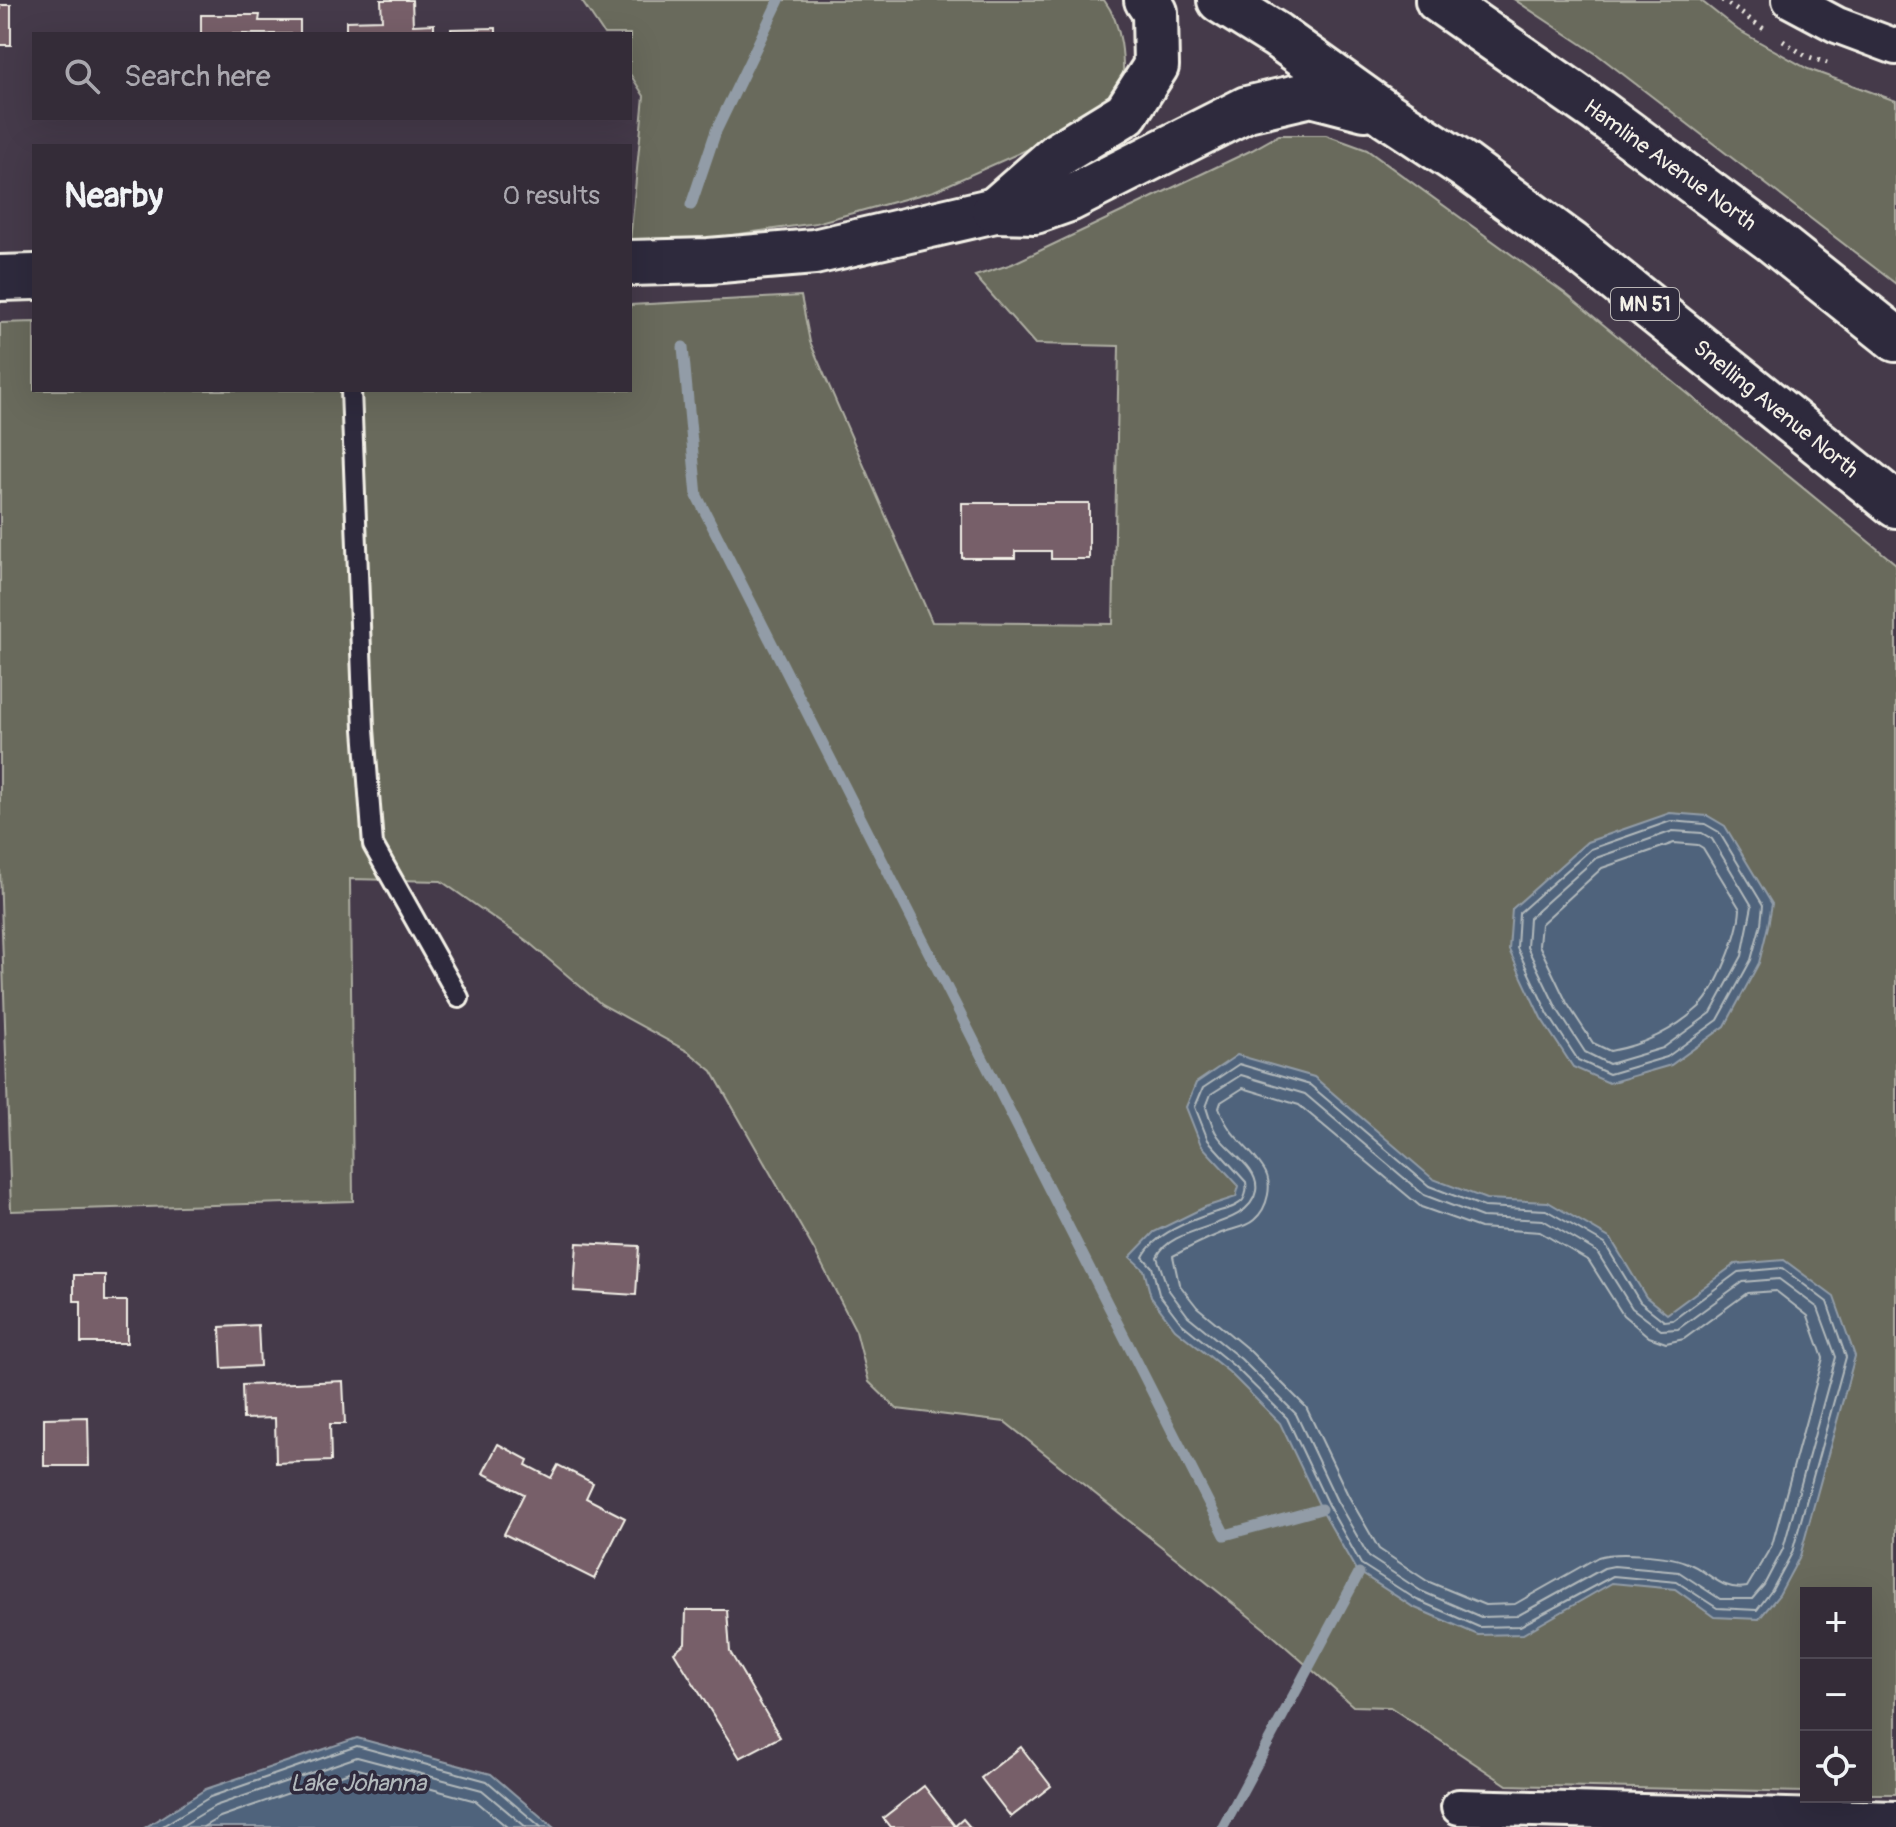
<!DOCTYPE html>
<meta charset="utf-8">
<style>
body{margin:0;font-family:Pangolin,sans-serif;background:#3c3440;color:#f1f3f6}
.controls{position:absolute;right:24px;bottom:24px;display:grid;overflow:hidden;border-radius:0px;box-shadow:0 8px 32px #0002}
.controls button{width:72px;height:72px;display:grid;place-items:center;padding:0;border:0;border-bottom:2px solid #4e4853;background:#342c38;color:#f1f3f6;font:40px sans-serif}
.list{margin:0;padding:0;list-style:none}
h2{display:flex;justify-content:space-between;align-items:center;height:104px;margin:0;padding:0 32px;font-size:34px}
h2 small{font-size:26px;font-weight:400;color:#a9a7ae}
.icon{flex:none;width:44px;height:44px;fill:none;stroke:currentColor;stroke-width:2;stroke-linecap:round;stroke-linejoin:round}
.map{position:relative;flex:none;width:1896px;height:1827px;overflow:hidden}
.search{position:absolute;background:#342c38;box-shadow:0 8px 32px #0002;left:32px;top:32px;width:600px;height:88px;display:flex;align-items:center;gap:20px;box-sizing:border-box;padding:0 28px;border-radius:0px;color:#a9a7ae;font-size:30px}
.panel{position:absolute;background:#342c38;box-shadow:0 8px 32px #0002;left:32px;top:144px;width:600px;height:248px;border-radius:0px}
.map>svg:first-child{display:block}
.green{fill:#696b5c;stroke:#aeaea2;stroke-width:2}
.water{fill:#50647b;stroke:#929ca7;stroke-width:2}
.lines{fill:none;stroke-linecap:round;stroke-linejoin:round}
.shore{stroke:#b2b9bc;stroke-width:2}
.stream{stroke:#929ca7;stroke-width:11}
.building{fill:#775f69;stroke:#f4f1e8;stroke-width:2}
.lane-casing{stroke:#f4f1e8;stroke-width:24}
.street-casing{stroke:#f4f1e8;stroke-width:40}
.secondary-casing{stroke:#f4f1e8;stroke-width:50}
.highway-casing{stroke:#f4f1e8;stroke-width:50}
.path{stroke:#f4f1e8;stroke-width:5;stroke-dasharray:2 6;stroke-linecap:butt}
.lane{stroke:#2f2a3d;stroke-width:18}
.street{stroke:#2f2a3d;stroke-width:34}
.secondary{stroke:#2f2a3d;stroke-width:44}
.highway{stroke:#2f2a3d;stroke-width:44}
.labels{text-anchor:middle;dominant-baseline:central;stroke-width:7;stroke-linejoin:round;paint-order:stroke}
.shield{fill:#2f2a3d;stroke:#b9b5b5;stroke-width:2}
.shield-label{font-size:20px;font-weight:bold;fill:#f4f1e8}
.street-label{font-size:22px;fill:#f4f1e8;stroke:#2f2a3d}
.water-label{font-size:24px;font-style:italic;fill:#b2b9bc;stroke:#2f2a3d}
</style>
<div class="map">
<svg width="1896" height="1827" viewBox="0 0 1896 1827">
<rect width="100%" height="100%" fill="#453a4a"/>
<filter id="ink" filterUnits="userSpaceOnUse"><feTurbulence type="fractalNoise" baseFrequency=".0125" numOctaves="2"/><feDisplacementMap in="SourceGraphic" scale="16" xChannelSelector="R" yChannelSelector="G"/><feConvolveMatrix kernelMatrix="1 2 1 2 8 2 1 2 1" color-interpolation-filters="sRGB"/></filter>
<g filter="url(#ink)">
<!-- green -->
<g class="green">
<path d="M581,0H1104C1123,25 1124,59 1123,89L1053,138L934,191L816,223L718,237L630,242L644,96L630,74V34H604Z"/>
<path d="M1515,0H1700L1738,30L1808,69L1896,101V284L1598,55Z"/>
<path d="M1279,135H1326L1367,150L1566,294L1896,564V1794H1866V1593H1806V1792L1507,1785L1390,1707L1353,1706L1270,1633L1005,1422L897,1409L869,1382L856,1331L817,1255L712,1071L689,1052L601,1004L527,941L441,881L350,879L353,1201L11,1211L0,869V323L34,322V390H630V305L801,296L810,342L932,622L1113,624L1119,346L1035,344L975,276L1012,264L1252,150Z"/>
</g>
<!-- water -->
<g class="water">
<path d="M1670,813L1708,816L1725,826L1772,904L1768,926L1759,963L1725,1026L1671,1065L1609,1083L1573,1067L1541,1018L1509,950L1512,909L1587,842Z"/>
<path d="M1237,1055L1314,1077L1433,1179L1486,1199L1548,1202L1611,1239L1646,1297L1667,1314L1735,1264L1784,1260L1834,1297L1855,1356L1800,1556L1779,1595L1759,1619L1714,1617L1675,1589L1612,1583L1523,1634L1478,1635L1413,1607L1356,1570L1321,1509L1280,1423L1229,1372L1175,1329L1151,1297L1144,1270L1130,1257L1154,1232L1205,1207L1236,1197L1239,1186L1201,1145L1186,1107L1196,1083Z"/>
<path d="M357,1738L491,1774L553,1827H146L206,1789Z"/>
</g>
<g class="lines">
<!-- shore -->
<g class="shore">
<path d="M1671,821L1705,824L1719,832L1763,905L1761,924L1751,960L1718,1020L1667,1057L1609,1074L1578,1060L1548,1014L1517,948L1519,913L1591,849Z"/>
<path d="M1673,831L1702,833L1712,839L1752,906L1742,956L1711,1013L1663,1048L1609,1064L1585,1052L1557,1009L1527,947L1529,918L1596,858Z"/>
<path d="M1674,843L1698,845L1703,848L1740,909C1739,934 1717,990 1699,1007C1674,1030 1643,1045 1610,1051L1593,1043L1567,1003L1539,945L1541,924L1602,868Z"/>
<path d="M1239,1064L1310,1085L1429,1186L1484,1207L1546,1210L1605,1244L1640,1302L1664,1321L1673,1320L1738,1272L1782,1268L1827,1302L1846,1357L1792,1553L1772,1590L1757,1610L1717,1608L1677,1582L1613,1576L1520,1626L1479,1627L1417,1600L1361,1564L1328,1505L1287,1418L1234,1366L1181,1323L1159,1294L1152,1267L1143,1257C1154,1234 1189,1221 1213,1213C1221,1210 1237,1208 1243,1200C1246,1195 1247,1188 1246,1182L1208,1140L1195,1107L1203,1088Z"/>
<path d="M1241,1075L1305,1094L1424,1195L1482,1217L1543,1220L1597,1252L1632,1308L1661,1330L1678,1329L1742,1282L1779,1279L1818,1308L1836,1357L1783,1549L1764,1585L1752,1599H1720L1679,1572L1614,1566L1604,1568L1517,1616L1481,1617L1421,1591L1369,1557L1337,1501L1296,1414L1241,1359L1188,1316L1168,1289L1157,1257C1172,1223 1249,1230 1256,1191C1260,1169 1229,1152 1218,1136C1212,1128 1209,1117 1206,1107L1211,1094Z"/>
<path d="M1243,1088L1299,1105L1421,1207L1480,1228L1540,1232L1589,1261L1623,1315L1649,1337L1666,1343L1684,1339L1747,1293L1776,1291L1808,1316L1823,1358L1772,1545L1747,1587C1720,1592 1709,1570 1685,1562C1668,1555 1615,1551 1598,1557L1515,1604L1485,1605L1427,1581L1379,1549L1348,1495L1306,1407L1249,1350L1197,1307L1179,1284L1173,1256C1188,1248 1204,1240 1219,1234C1230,1229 1245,1228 1254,1220C1268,1208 1274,1183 1263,1168C1247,1144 1230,1138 1219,1108L1221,1102Z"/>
<path d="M161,1827L210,1797L357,1746L487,1781L541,1827"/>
<path d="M180,1827L215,1806L357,1757L482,1790L526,1827"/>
<path d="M203,1827L220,1817L358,1769L476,1801L507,1827"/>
</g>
<!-- stream -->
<g class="stream">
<path d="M691,205L716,131L779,0"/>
<path d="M683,347L697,496L1225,1535L1321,1509"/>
<path d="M1223,1827L1359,1573"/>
</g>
</g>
<!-- building -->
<g class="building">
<path d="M381,0H412L413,25L434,24V34H346V21L382,20Z"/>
<rect x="0" y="5" width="11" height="40"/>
<path d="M201,15H260L259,21H300V34H201Z"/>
<path d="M496,28V34H451V29Z"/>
<path d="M962,503H1089V559H1051V551H1015V558H962Z"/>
<path d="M577,1243L639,1246L636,1295L574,1291Z"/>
<path d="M74,1275H105V1301H127V1343H81V1301H74Z"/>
<path d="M258,1325L260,1366L222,1368L220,1327Z"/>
<path d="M343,1381L345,1424H330L331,1461L276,1463L275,1418L243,1419L242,1385Z"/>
<path d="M88,1417L89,1466H44V1418Z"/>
<path d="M498,1444L528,1460L526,1465L551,1478L558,1465L593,1483L586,1498L625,1518L594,1579L504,1534L524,1494L483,1473Z"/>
<path d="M686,1610H727L730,1652L780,1737L740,1758L674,1652L685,1643Z"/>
<path d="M1021,1747L1051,1786L1011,1817L981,1778Z"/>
<path d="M924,1786L955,1826L963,1819L970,1827H890L883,1818Z"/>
</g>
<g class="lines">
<defs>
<path id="lane" d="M351,390L364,729L373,845L459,998"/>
<g id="street">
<path d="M1790,0L1837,25L1896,47"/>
<path d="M1459,1807L1896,1819"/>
</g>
<g id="secondary">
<path d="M630,263L709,261L814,252L995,210"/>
<path d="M0,278L34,277"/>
</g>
<g id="highway">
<path d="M1220,0L1276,35L1386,114L1465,166L1571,244L1896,505"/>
<path d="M1438,0L1598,111L1772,240L1896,339"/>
<path d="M995,210L1035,211L1069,199L1247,109L1311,94L1365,108"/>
<path d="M995,210L1059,154L1126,113L1156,66L1155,12L1147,0"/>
</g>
</defs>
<!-- lane casing -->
<use href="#lane" class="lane-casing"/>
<!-- street casing -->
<use href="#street" class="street-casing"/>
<!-- secondary casing -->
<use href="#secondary" class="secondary-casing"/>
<!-- highway casing -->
<use href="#highway" class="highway-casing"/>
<!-- path -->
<g class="path">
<path d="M1722,0L1764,29"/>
<path d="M1783,41L1806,56L1827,63"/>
</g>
<!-- lane -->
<use href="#lane" class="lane"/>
<!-- street -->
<use href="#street" class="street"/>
<!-- secondary -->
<use href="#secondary" class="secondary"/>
<!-- highway -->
<use href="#highway" class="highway"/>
</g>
</g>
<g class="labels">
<!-- shield labels -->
<rect class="shield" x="1611" y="288" width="68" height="32" rx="6"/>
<g class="shield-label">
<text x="1645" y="304">MN 51</text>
</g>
<!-- street labels -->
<g class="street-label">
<text transform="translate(1670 165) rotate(36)">Hamline Avenue North</text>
<text transform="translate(1776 409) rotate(39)">Snelling Avenue North</text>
</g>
<!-- water labels -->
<g class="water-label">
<text x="358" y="1783">Lake Johanna</text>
</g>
</g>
</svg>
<div class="controls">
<button>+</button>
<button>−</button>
<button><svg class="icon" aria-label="locate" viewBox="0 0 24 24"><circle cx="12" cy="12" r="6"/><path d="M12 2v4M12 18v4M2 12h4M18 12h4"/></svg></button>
</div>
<div class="search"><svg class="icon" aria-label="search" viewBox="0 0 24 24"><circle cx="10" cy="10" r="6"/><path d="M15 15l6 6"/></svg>Search here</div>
<section class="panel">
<h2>Nearby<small>0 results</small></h2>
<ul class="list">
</ul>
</section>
</div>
